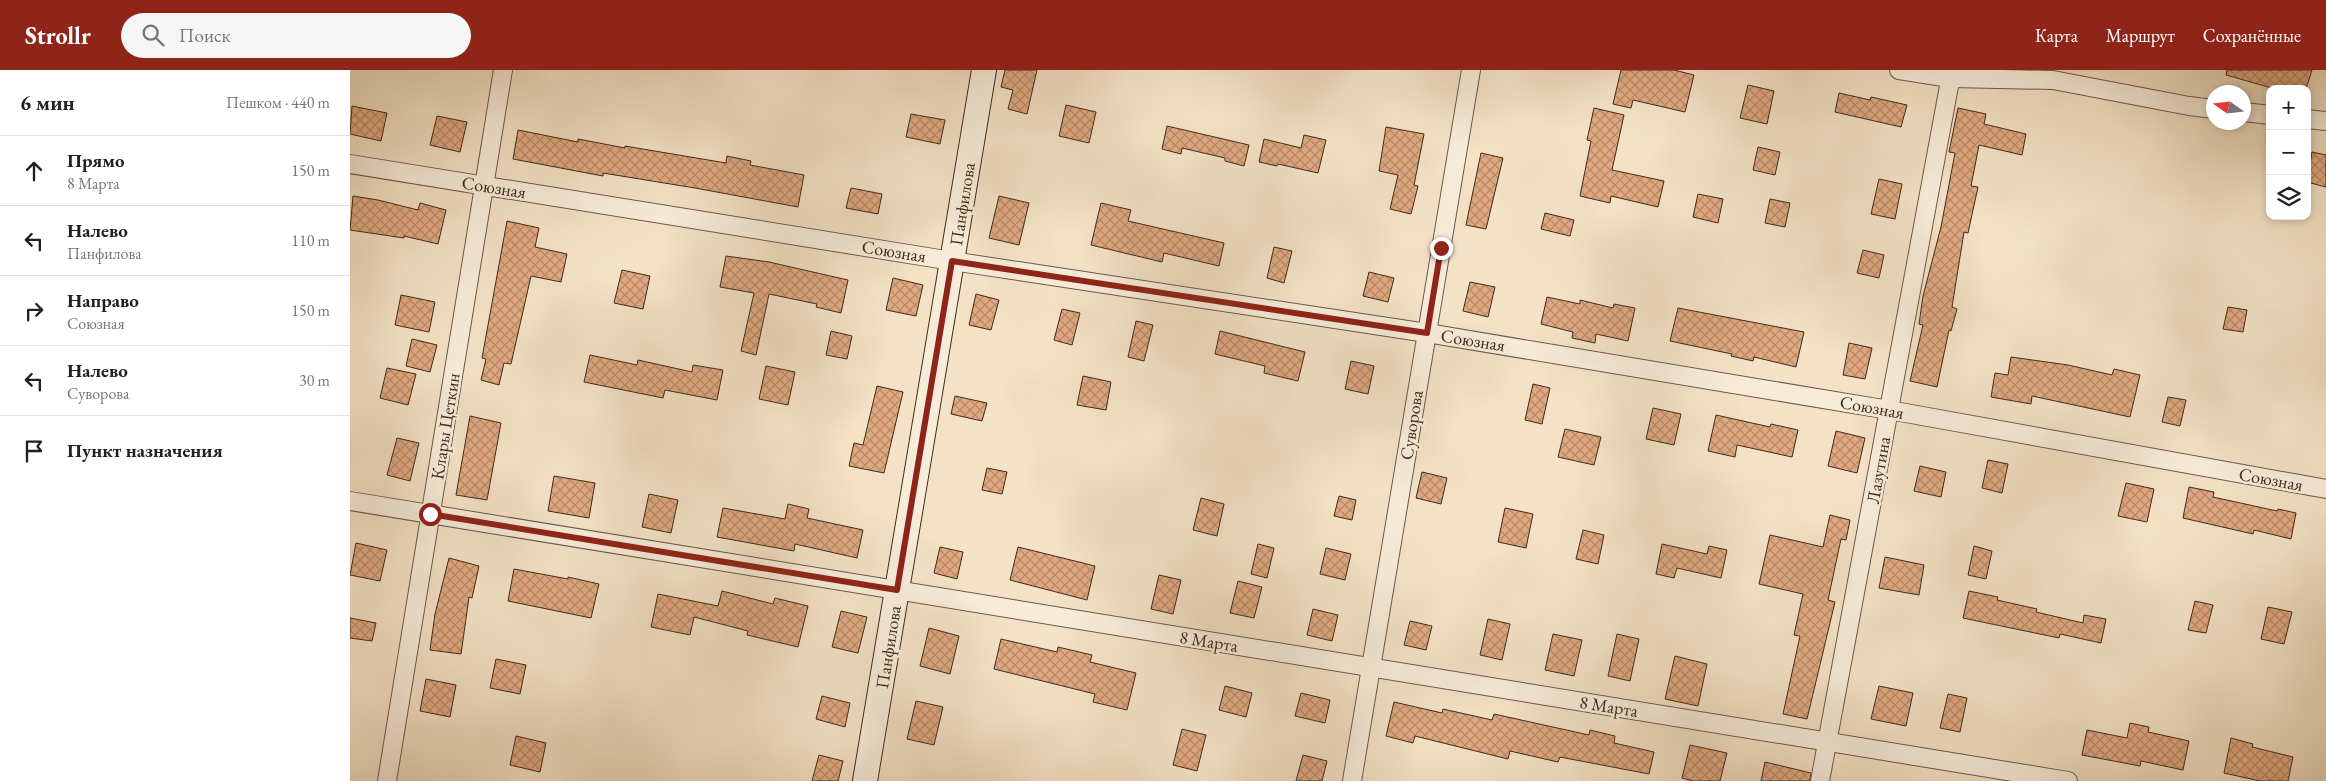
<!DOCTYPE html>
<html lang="ru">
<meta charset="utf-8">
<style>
body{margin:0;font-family:"EB Garamond",serif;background:#f6f6f6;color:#202124}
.controls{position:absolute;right:15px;top:15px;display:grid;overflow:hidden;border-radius:10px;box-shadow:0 2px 8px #0003}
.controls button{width:45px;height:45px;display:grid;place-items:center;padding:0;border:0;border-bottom:1px solid #e0e0e0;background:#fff;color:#202124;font:25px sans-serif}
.compass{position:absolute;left:1856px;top:15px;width:45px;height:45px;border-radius:50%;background:#fff;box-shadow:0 2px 8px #0003;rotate:284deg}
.stop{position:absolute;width:15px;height:15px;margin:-11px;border:4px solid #8f2418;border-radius:50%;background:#fff}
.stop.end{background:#8f2418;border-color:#fff;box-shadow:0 1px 5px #0008}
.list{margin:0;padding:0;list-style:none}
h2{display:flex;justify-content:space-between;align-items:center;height:65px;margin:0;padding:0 20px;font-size:21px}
h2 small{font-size:16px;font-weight:400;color:#757577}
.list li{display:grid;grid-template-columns:32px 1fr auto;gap:15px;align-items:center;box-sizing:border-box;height:70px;padding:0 20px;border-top:1px solid #e0e0e0}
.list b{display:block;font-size:19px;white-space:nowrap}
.list p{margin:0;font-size:16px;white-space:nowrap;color:#757577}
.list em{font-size:16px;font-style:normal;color:#757577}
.icon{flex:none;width:28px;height:28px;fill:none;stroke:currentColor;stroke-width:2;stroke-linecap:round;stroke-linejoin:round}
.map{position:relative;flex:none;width:1976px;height:711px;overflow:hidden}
header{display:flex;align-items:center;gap:30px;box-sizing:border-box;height:70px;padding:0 25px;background:#8f2418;color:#fff}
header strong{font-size:24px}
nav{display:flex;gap:28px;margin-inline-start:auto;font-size:18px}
.search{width:350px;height:45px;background:#f6f6f6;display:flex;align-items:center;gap:12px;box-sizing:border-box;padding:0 18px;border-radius:28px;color:#757577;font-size:19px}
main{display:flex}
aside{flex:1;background:#fff}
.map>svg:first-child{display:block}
.building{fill:url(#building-cross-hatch);stroke:#412b1b}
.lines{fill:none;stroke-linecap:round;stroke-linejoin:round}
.street-casing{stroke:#6e5946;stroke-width:20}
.secondary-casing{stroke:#412b1b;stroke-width:26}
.street{stroke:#f7ecda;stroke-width:18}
.secondary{stroke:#f7ecda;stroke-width:24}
.route{stroke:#8f2418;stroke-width:6}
.labels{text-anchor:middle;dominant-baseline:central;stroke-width:5;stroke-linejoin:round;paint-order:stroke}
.street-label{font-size:18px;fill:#412b1b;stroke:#f7ecda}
</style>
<header>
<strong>Strollr</strong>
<div class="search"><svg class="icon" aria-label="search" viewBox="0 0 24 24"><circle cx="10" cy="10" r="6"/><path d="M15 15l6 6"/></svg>Поиск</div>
<nav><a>Карта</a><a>Маршрут</a><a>Сохранённые</a></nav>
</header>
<main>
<aside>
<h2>6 мин<small>Пешком · 440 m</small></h2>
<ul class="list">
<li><svg class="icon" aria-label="ahead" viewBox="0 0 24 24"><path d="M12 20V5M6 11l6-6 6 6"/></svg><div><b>Прямо</b><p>8 Марта</p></div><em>150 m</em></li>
<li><svg class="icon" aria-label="left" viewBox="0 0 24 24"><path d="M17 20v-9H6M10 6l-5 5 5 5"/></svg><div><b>Налево</b><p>Панфилова</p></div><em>110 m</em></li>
<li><svg class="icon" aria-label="right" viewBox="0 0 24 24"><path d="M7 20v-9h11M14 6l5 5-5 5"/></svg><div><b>Направо</b><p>Союзная</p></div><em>150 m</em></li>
<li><svg class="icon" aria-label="left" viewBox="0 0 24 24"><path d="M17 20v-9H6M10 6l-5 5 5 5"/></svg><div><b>Налево</b><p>Суворова</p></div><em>30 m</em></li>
<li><svg class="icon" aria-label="arrive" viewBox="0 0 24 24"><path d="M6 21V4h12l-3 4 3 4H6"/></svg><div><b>Пункт назначения</b></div></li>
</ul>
</aside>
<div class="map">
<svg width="1976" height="711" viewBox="0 0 1976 711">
<defs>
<pattern id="building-cross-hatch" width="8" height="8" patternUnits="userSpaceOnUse" patternTransform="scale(1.25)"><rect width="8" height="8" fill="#e1a981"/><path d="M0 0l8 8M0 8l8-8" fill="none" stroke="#b88a69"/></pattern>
</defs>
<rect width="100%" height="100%" fill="#f3e2c6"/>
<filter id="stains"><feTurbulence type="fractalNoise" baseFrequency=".004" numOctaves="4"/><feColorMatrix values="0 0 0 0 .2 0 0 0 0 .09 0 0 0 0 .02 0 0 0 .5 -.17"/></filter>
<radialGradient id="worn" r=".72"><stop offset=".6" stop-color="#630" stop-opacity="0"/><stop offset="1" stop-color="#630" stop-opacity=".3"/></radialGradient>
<!-- building -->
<g class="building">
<path d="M655,0H687L677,44L658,39L663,20L651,17Z"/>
<path d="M1271,0H1324L1344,5L1335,42L1283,30L1281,38L1263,34Z"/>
<path d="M1877,0H1962L1956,19H1925L1876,5Z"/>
<path d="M1398,15L1424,21L1417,54L1390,48Z"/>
<path d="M1489,23L1520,30L1521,27L1557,35L1551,57L1485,42Z"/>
<path d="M716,35L746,42L739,73L709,66Z"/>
<path d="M2,36L37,43L31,71L0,64Z"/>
<path d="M1244,38L1274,45L1262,100L1314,111L1308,137L1261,126L1260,133L1230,126L1241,71L1237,70Z"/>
<path d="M1608,38L1636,44L1634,54L1676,64L1672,85L1629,75L1621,116L1628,117L1618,163L1614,162L1602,237L1607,239L1601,261L1599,260L1587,317L1560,311L1573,255L1569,254L1573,226L1591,157L1605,83L1599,82Z"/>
<path d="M561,44L595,50L590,74L556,67Z"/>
<path d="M87,46L117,52L110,82L80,75Z"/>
<path d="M817,56L899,75L894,96L875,91V88L832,78L831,84L812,79Z"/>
<path d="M1036,57L1074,64L1064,115L1068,116L1061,144L1040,139L1048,105L1029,101Z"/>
<path d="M168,60L228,72V69L275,78V76L376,93L377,86L401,91L400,95L454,105L448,137L345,118L253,103V106L163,89Z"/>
<path d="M954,65L976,70L968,103L928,94L927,96L909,92L914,69L951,78Z"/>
<path d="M1408,77L1430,82L1425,105L1403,100Z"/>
<path d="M1962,82L1976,85V117L1957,112Z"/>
<path d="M1131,83L1153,88L1136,159L1116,155Z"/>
<path d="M1529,109L1552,114L1545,149L1521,144Z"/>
<path d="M501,118L532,124L528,144L496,138Z"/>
<path d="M1348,124L1373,129L1368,153L1343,147Z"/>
<path d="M3,126L28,130L68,140L70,133L96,140L88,174L54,166V168L0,160Z"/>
<path d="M649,126L679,133L669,175L639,168Z"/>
<path d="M1420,129L1440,133L1435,157L1415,153Z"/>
<path d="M751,133L781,140L778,151L874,173L869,196L814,183L812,192L741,175Z"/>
<path d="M1195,143L1224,150L1220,166L1191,159Z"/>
<path d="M157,151L189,158L185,177L217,184L211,212L181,206L161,294L154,293L149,315L131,310L136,289L132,288Z"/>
<path d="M924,177L942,181L934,213L917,208Z"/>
<path d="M1513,180L1534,185L1529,208L1507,203Z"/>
<path d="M376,186L419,192L498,210L491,243L466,237L467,234L419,224L406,285L391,281L404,223L370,217Z"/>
<path d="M272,200L300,206L293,239L264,233Z"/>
<path d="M1019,202L1044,208L1038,232L1013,226Z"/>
<path d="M543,208L573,215L566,246L536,240Z"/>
<path d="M1120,212L1145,217L1138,247L1113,241Z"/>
<path d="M626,224L649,230L641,260L619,255Z"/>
<path d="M51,225L85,232L79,262L45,255Z"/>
<path d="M1197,227L1230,234V230L1263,238L1264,234L1285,238L1278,271L1246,264L1245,273L1222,268L1223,262L1191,254Z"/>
<path d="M1878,237L1897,240L1893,262L1873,259Z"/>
<path d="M1328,238L1454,262L1446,297L1404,287L1403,291L1381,286L1382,284L1320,271Z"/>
<path d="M712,239L730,243L722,275L704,270Z"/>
<path d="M786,251L803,255L794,291L778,287Z"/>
<path d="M481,261L502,266L497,289L476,285Z"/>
<path d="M870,261L955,282L948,311L914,303L915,296L865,284Z"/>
<path d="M62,269L87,275L80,302L56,296Z"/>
<path d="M1499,273L1522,278L1515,309L1493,305Z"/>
<path d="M240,285L287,295L288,290L342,302L343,295L373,300L367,330L315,320L313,328L234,312Z"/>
<path d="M1661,287L1718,295L1762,305L1764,299L1790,305L1780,347L1682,326L1681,334L1641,327L1645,303L1658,305Z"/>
<path d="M1001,291L1024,296L1018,324L995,319Z"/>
<path d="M416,296L445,302L438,335L409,329Z"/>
<path d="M37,298L66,304L58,335L30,328Z"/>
<path d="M733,306L761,312L756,340L727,335Z"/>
<path d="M1183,314L1200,318L1192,354L1175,350Z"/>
<path d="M527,316L553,322L534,403L499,396L504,373L513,375Z"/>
<path d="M605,326L637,333L632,351L601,344Z"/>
<path d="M1818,327L1836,330L1830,356L1812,352Z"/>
<path d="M1303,338L1331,344L1324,375L1296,369Z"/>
<path d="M1366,345L1420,357L1421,354L1448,360L1442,387L1387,375L1385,387L1358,381Z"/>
<path d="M120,346L151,353L137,430L106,425Z"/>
<path d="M1215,359L1251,367L1244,395L1208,387Z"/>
<path d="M1486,361L1515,368L1507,403L1478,396Z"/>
<path d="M47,368L69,373L60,411L37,405Z"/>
<path d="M1638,390L1658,394L1652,423L1632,418Z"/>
<path d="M1570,396L1596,402L1591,427L1564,421Z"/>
<path d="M637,398L657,402L652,424L632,420Z"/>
<path d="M1072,402L1097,408L1091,434L1066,428Z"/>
<path d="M204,406L245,413L239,448L198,441Z"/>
<path d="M1776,413L1804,419L1797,452L1768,446Z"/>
<path d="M1839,417L1864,422L1863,427L1927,441L1928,439L1946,443L1941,469L1904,460L1903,464L1833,448Z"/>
<path d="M299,424L328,430L321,463L292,457Z"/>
<path d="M989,426L1006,430L1002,450L984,446Z"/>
<path d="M851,428L874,434L867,466L843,460Z"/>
<path d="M438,434L459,439L457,448L513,460L507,488L445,474L444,481L367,467L373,438L435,449Z"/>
<path d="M1155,438L1183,444L1176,478L1148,472Z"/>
<path d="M1480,445L1500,450L1496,470L1491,469L1478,530L1485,532L1457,649L1433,644L1450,566L1444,565L1453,524L1409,514L1420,465L1473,477Z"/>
<path d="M1233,460L1254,465L1248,494L1226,489Z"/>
<path d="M6,473L37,480L30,511L0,505Z"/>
<path d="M908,474L924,478L917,508L901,504Z"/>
<path d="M1312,474L1357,484L1359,476L1377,480L1371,508L1327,498L1324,508L1306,504Z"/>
<path d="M1624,476L1642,481L1636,509L1618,505Z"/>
<path d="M590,477L613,482L607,509L584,503Z"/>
<path d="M668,477L745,496L737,530L660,510Z"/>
<path d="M976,478L1001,484L995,510L970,504Z"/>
<path d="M1535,487L1574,495L1569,525L1529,518Z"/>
<path d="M99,488L129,496L122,528L119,527L111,584L80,580L85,544Z"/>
<path d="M164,499L218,509V507L249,514L241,548L158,531Z"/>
<path d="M809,505L831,510L823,544L801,539Z"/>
<path d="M888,511L912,517L904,548L880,543Z"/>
<path d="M372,521L423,534L425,528L458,536L448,577L397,565L398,561L344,547L340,565L301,557L308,524L368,536Z"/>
<path d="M1619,521L1648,527L1647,530L1687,539L1686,542L1733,553L1734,545L1756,549L1751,573L1710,564L1709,568L1613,548Z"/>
<path d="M1845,531L1863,535L1856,563L1838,560Z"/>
<path d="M1918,537L1942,542L1934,574L1911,569Z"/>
<path d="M963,539L988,545L982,571L957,565Z"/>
<path d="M491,541L517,547L508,583L482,577Z"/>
<path d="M0,548L26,553L22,571L0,568Z"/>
<path d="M1138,549L1160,554L1152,590L1130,585Z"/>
<path d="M1060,551L1082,556L1076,580L1054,575Z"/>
<path d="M579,558L609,566L600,604L570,596Z"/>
<path d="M1203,564L1232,570L1224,606L1195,600Z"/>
<path d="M1267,564L1289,569L1280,611L1258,606Z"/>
<path d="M651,569L707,582L708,577L742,585L740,592L786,603L777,640L743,632L745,624L644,599Z"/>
<path d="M1325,586L1357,594L1348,636L1315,629Z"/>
<path d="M146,589L176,595L170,624L140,618Z"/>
<path d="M76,609L106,615L100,647L70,641Z"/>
<path d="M875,616L902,623L896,647L869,640Z"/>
<path d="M1529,616L1563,623L1556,656L1521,649Z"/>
<path d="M951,623L980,630L975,653L945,646Z"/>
<path d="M1598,624L1617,628L1610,662L1590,658Z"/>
<path d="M472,626L500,633L495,657L466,649Z"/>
<path d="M566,631L593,637L584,675L557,669Z"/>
<path d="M1044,632L1092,643L1093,639L1142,650L1144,644L1239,665L1240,660L1265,666L1264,673L1304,682L1299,704L1210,687L1208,692L1160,681L1158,689L1065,666L1063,673L1036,666Z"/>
<path d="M1780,653L1799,657L1798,662L1839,671L1833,700L1791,691L1790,696L1732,685L1737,660L1777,668Z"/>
<path d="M832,659L856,665L847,701L823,695Z"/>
<path d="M166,666L196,673L190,702L160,695Z"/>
<path d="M1881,668L1903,674L1902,677L1943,687L1938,711H1910L1874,703Z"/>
<path d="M1340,675L1377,683L1370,711H1343L1332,708Z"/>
<path d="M469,685L493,691L488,711H462Z"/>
<path d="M953,685L977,691L972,711H946Z"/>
<path d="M1415,692L1461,703L1460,711H1411Z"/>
</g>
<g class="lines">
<defs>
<g id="street">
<path d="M1549,0L1600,8L1703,10L1839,36L1864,39"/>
<path d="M1894,42L1920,45"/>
<path d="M1957,49L1976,51"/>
<path d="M0,94L602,191L1077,263L1539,340L1976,419"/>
<path d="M0,431L1718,711"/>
<path d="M37,711L153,0"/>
<path d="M1002,711L1121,0"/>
<path d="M1470,711L1602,0"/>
</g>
<path id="secondary" d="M515,711L634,0"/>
</defs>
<!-- street casing -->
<use href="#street" class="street-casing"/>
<!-- secondary casing -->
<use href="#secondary" class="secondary-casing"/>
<!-- street -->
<use href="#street" class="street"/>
<!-- secondary -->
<use href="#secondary" class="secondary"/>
</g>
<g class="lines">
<!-- route -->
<path class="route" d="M80,444L547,520L602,191L1077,263L1091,178"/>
</g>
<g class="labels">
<!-- street labels -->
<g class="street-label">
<text transform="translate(144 117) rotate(9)">Союзная</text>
<text transform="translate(612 134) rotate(-81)">Панфилова</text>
<text transform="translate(544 181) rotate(9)">Союзная</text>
<text transform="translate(1123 270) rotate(9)">Союзная</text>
<text transform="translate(1522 337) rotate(10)">Союзная</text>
<text transform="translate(1061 355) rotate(-81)">Суворова</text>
<text transform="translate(95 356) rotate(-81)">Клары Цеткин</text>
<text transform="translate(1528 400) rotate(-80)">Лазутина</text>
<text transform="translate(1921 409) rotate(10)">Союзная</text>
<text transform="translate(859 571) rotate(9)">8 Марта</text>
<text transform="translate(538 577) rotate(-81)">Панфилова</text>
<text transform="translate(1259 636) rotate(9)">8 Марта</text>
</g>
</g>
<rect width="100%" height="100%" filter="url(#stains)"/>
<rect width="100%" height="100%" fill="url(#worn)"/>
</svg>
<div class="controls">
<button>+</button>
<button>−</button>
<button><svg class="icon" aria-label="layers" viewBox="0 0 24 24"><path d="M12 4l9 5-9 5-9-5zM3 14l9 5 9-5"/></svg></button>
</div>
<svg class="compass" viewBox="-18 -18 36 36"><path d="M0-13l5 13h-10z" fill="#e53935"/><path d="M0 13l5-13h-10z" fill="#757577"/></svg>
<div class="stop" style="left:80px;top:444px"></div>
<div class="stop end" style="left:1091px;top:178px"></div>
</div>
</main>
